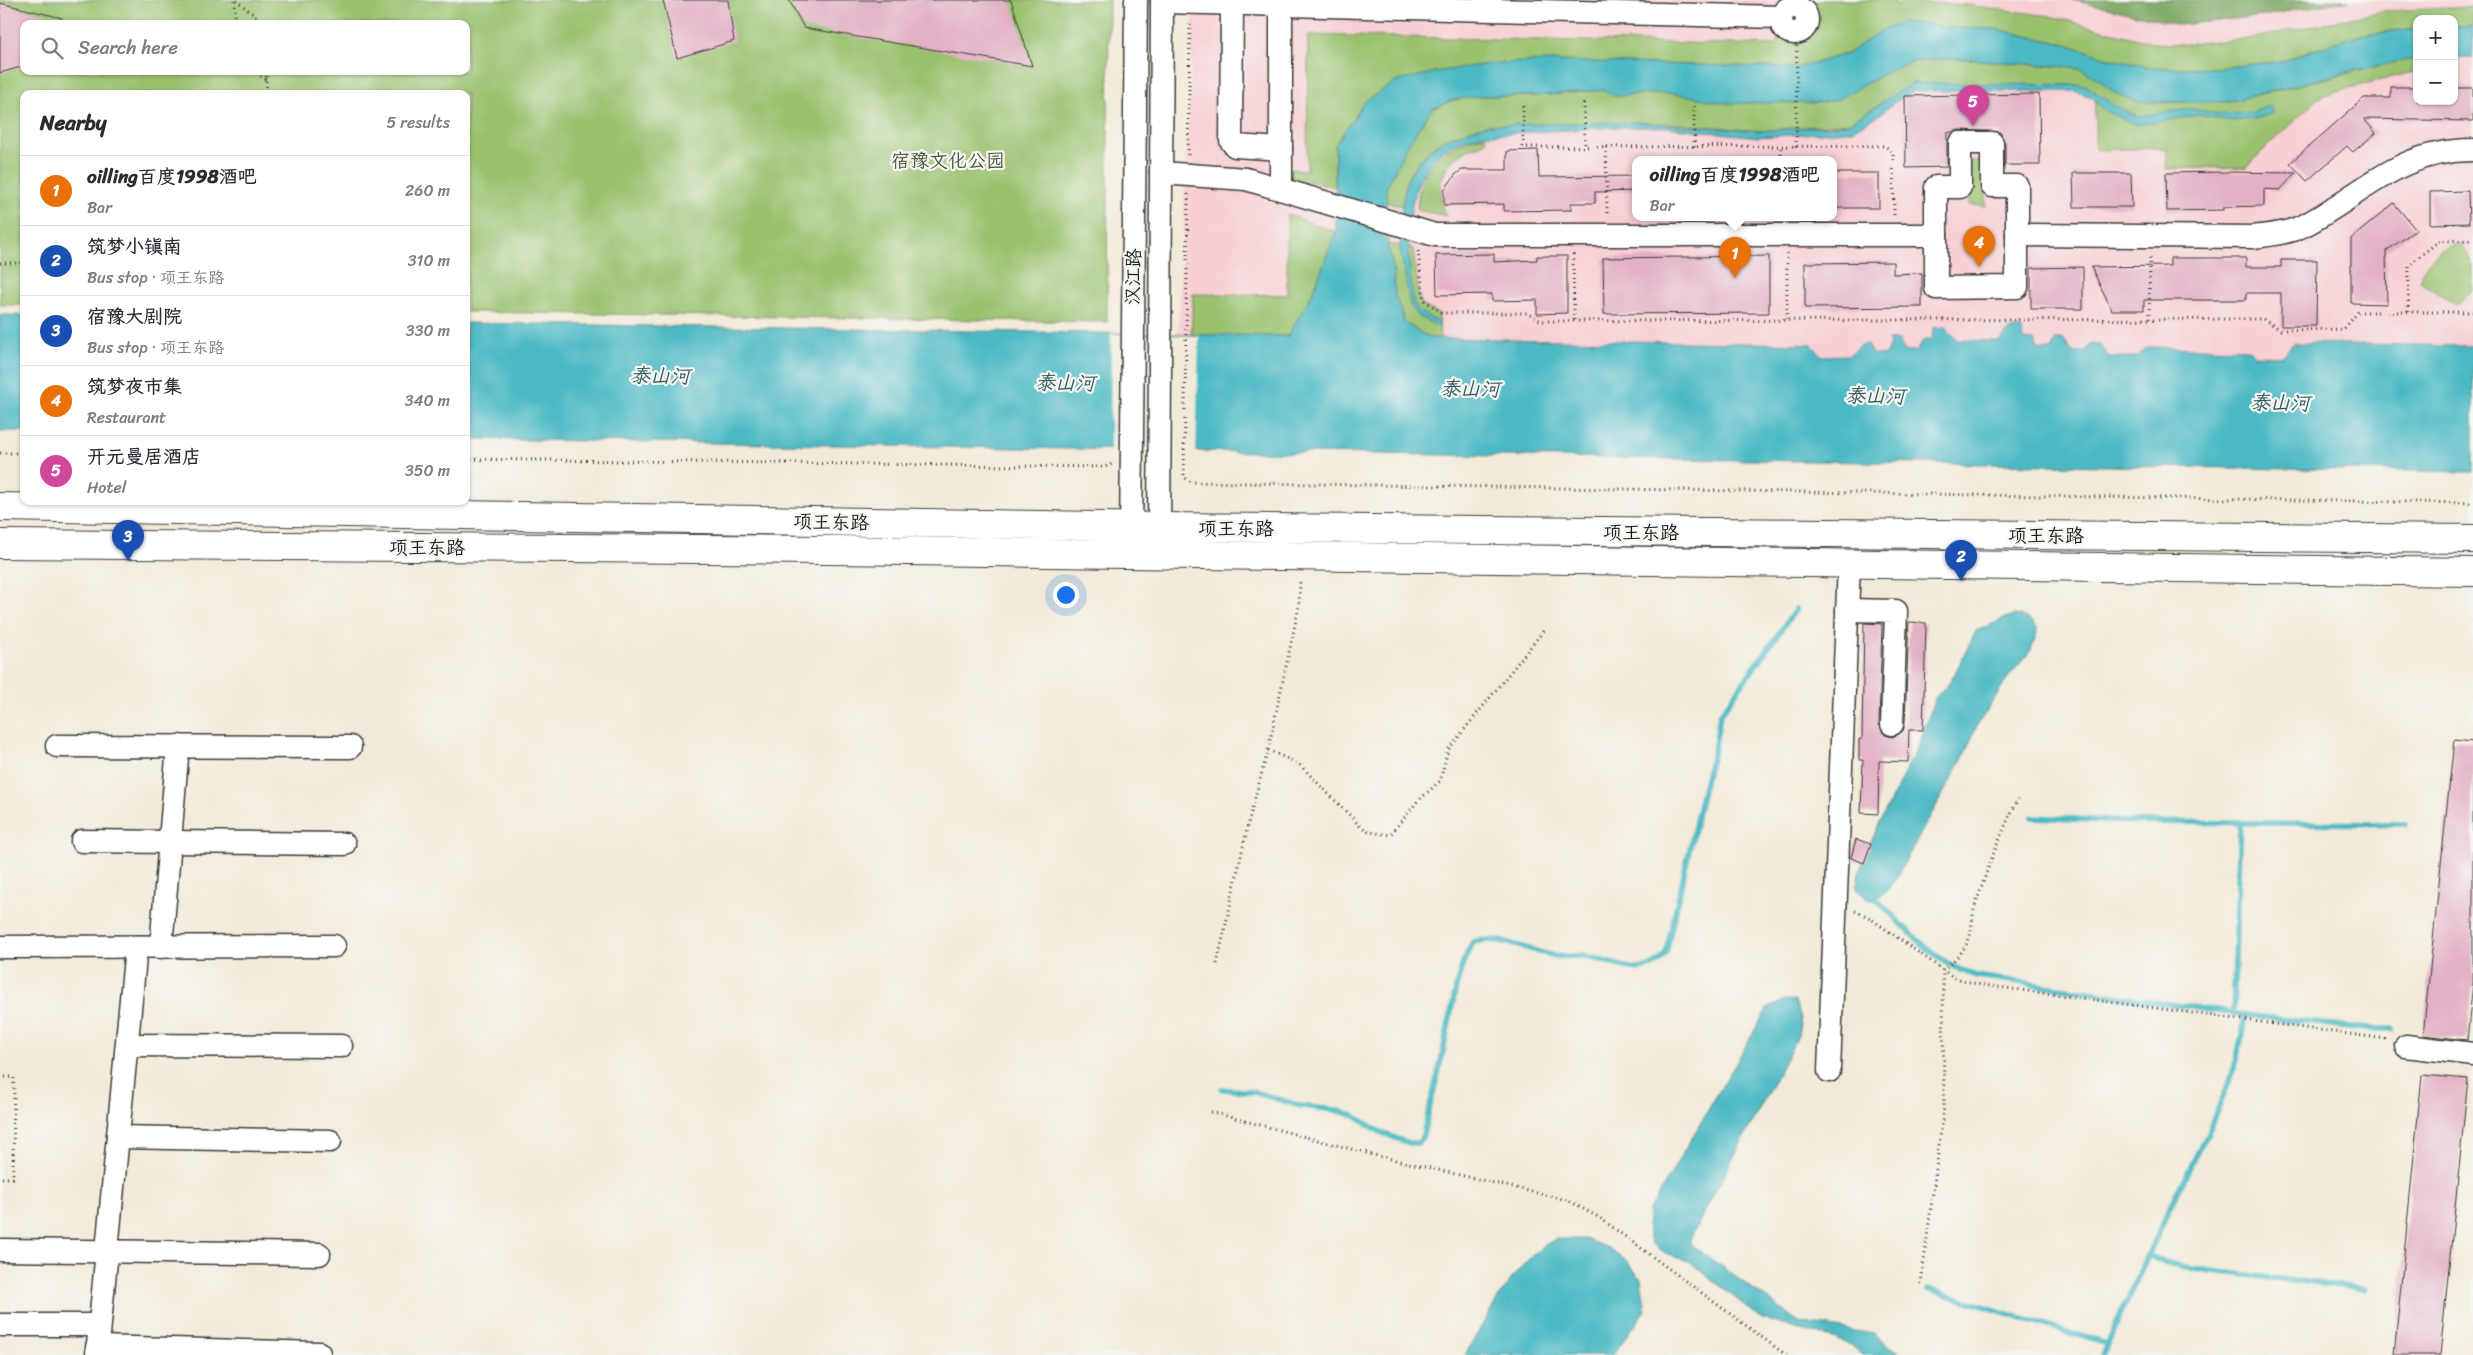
<!DOCTYPE html>
<meta charset="utf-8">
<style>
body{margin:0;font-family:Sriracha,"LXGW WenKai TC",sans-serif;background:#f2f2f3;color:#2b2b33}
.controls{position:absolute;right:15px;top:15px;display:grid;overflow:hidden;border-radius:10px;box-shadow:0 1px 4px #0004}
.controls button{width:45px;height:45px;display:grid;place-items:center;padding:0;border:0;border-bottom:1px solid #e1e1e2;background:#fff;color:#2b2b33;font:25px sans-serif}
.you{position:absolute;left:1065px;top:594px;width:18px;height:18px;margin:-12px;border:4px solid #fff;border-radius:50%;background:#1a73e8;box-shadow:0 0 0 8px #1a73e833}
.badge{display:grid;place-items:center;width:32px;height:32px;border-radius:50%;background:#c8321e;color:#fff;font-size:16px;font-weight:700}
.pin{position:absolute;translate:-50% -41px;filter:drop-shadow(0 1px 2px #0008)}
.pin::after{content:'';position:absolute;top:26px;width:18px;height:15px;background:inherit;clip-path:polygon(0 0,100% 0,50% 100%)}
.popup{position:absolute;left:1632px;top:156px;width:205px;height:65px;box-sizing:border-box;display:grid;place-content:center;border-radius:10px;background:#fff;filter:drop-shadow(0 1px 4px #0005);font-size:16px;white-space:nowrap;color:#7c7c81}
.popup b{font-size:19px;color:#2b2b33}
.popup::after{content:'';position:absolute;left:50%;top:100%;margin-left:-10px;border:10px solid transparent;border-top-color:#fff}
.list{margin:0;padding:0;list-style:none}
h2{display:flex;justify-content:space-between;align-items:center;height:65px;margin:0;padding:0 20px;font-size:21px}
h2 small{font-size:16px;font-weight:400;color:#7c7c81}
.list li{display:grid;grid-template-columns:32px 1fr auto;gap:15px;align-items:center;box-sizing:border-box;height:70px;padding:0 20px;border-top:1px solid #e1e1e2}
.list b{display:block;font-size:19px;white-space:nowrap}
.list p{margin:0;font-size:16px;white-space:nowrap;color:#7c7c81}
.list em{font-size:16px;font-style:normal;color:#7c7c81}
.icon{flex:none;width:28px;height:28px;fill:none;stroke:currentColor;stroke-width:2;stroke-linecap:round;stroke-linejoin:round}
.map{position:relative;flex:none;width:2473px;height:1355px;overflow:hidden}
.search{position:absolute;background:#fff;box-shadow:0 1px 4px #0004;left:20px;top:20px;width:450px;height:55px;display:flex;align-items:center;gap:12px;box-sizing:border-box;padding:0 18px;border-radius:10px;color:#7c7c81;font-size:19px}
.panel{position:absolute;background:#fff;box-shadow:0 1px 4px #0004;left:20px;top:90px;width:450px;height:415px;border-radius:10px}
.map>svg:first-child{display:block}
.built{fill:#f7cfd4;fill-rule:evenodd}
.green{fill:#99c16d;stroke:#5a6e44;fill-rule:evenodd}
.forest{fill:#7aa760;stroke:#4b623e}
.water{fill:#4bb9c4;stroke:#346a70}
.pier{fill:#f2ead8}
.lines{fill:none;stroke-linecap:round;stroke-linejoin:round}
.stream{stroke:#4bb9c4;stroke-width:5.5}
.building{fill:#e3b1c6}
.minor-casing{stroke:#3c3b38;stroke-width:25}
.major-casing{stroke:#3c3b38;stroke-width:30}
.path{stroke:#3c3b38;stroke-width:3;stroke-dasharray:1 4;stroke-linecap:butt}
.minor{stroke:#fff;stroke-width:22}
.major{stroke:#fff;stroke-width:28}
.labels{text-anchor:middle;dominant-baseline:central;stroke-width:4.5;stroke-linejoin:round;paint-order:stroke}
.park-label{font-size:19px;fill:#485638;stroke:#f6f6f2}
.street-label{font-size:19px;fill:#1c1c1c;stroke:#f6f6f2}
.water-label{font-size:20px;font-style:italic;fill:#2f5b5f;stroke:#f6f6f2}
</style>
<div class="map">
<svg width="2473" height="1355" viewBox="0 0 2473 1355">
<rect width="100%" height="100%" fill="#f6f6f2"/>
<filter id="ink" filterUnits="userSpaceOnUse"><feTurbulence type="fractalNoise" baseFrequency=".02" numOctaves="2"/><feDisplacementMap in="SourceGraphic" scale="10" xChannelSelector="R" yChannelSelector="G"/><feConvolveMatrix kernelMatrix="1 2 1 2 8 2 1 2 1" color-interpolation-filters="sRGB"/></filter>
<filter id="wash" filterUnits="userSpaceOnUse"><feTurbulence type="fractalNoise" baseFrequency=".0096" numOctaves="4" result="noise"/><feDisplacementMap in="SourceGraphic" scale="20" xChannelSelector="R" yChannelSelector="G"/><feGaussianBlur stdDeviation="1.12" result="paint"/><feColorMatrix in="noise" values="0 0 0 0 0 0 0 0 0 0 0 0 0 0 0 0 0 1.4 0 .05"/><feComposite in="paint" operator="in"/></filter>
<g filter="url(#wash)">
<rect width="100%" height="100%" fill="#f2ead8"/>
<!-- built -->
<path class="built" d="M1194,0H2072L2180,25L2263,16L2349,0H2473V346L2293,343L2283,356L2254,355L2249,349L2147,347L2136,357H2109L2072,353L2062,339L2051,350H2039L2023,340L2022,329H2011L1999,341L1957,340L1946,327L1916,351H1904L1888,341L1890,344L1885,355L1872,354L1860,345L1849,355L1822,356L1811,344L1178,335ZM2417,19H2454V101H2417ZM1636,159H1834V217H1636Z"/>
<!-- green -->
<g class="green">
<path d="M0,0H1109L1107,322L466,312V94H24V305H0ZM24,24H466V71H24Z"/>
<path d="M1778,0H1894L1896,4L1932,3L1967,5L2050,16L2153,43L2185,44L2254,38L2384,11L2473,7V26H2454V19H2417V28L2354,36L2282,61L2218,68H2157L2110,59L2069,45L1995,29L1944,28L1929,24L1881,31L1847,54L1797,68L1556,61L1365,101L1335,145V187L1286,177L1287,169L1307,170L1308,35L1777,45Z"/>
<path d="M1954,58L2080,68L2101,81L2115,93L2154,103L2211,100L2228,102L2409,58H2417V71L2333,92L2317,99L2246,167L2166,169L2167,148L2095,150V91L1913,83L1849,123L1760,131L1682,124L1485,125L1441,141L1428,151L1412,170L1407,180L1402,206L1386,202V188L1408,144L1432,109L1453,100L1480,96H1536L1602,90L1615,96L1672,93L1727,103L1883,74L1910,62Z"/>
<path d="M1485,136L1487,139C1480,148 1473,147 1464,152C1439,166 1436,191 1446,216L1417,210C1419,179 1426,161 1455,146C1464,141 1474,137 1485,136Z"/>
<path d="M1969,161H1986V206L1969,205Z"/>
<path d="M1287,214L1336,232L1312,294L1288,336H1191L1193,294L1287,295Z"/>
<path d="M1387,244L1411,247L1413,249L1419,298L1422,305L1439,314L1440,339L1429,338L1405,323L1395,296L1393,267Z"/>
<path d="M2462,244L2473,266V291L2456,305L2420,281C2421,263 2444,244 2462,244Z"/>
</g>
<!-- forest -->
<path class="forest" d="M2072,0H2349L2263,16L2180,25Z"/>
<!-- water -->
<g class="water">
<path d="M1901,22L1929,24L1944,28L1995,29L2069,45L2110,59L2157,68H2218L2282,61L2354,36L2417,28V58L2352,71L2228,102H2137L2115,93L2101,81L2080,68L1954,58L1910,62L1883,74L1839,99L1819,103H1727L1672,93L1615,96L1602,90L1536,96H1480L1453,100L1432,109L1408,144L1386,188L1388,247L1393,267L1395,296L1405,323L1429,338L1811,344L1822,356L1849,355L1860,345H1867L1872,354L1885,355L1890,344L1888,340H1899L1904,351H1916L1924,340H1932L1933,328L1946,327L1957,340L1999,341L2011,329H2022L2023,340L2034,341L2039,350H2051L2056,339H2063L2072,352H2084L2091,344H2099L2109,357H2136L2147,347L2249,349L2254,355L2283,356L2293,343L2473,346V472L466,439V323L1288,336L1312,294L1336,232L1335,145L1365,101L1395,82L1435,72L1495,63L1556,61L1797,68L1847,54L1881,31Z"/>
<rect x="2454" y="26" width="19" height="32"/>
<path d="M1913,83L2085,85L2118,108L2138,116L2191,109L2222,114L2251,113L2269,106L2274,113L2254,119L2231,121L2199,115L2138,125L2105,111L2092,97L2074,91H1913L1892,104L1881,114L1852,130L1836,132L1758,137L1665,127H1617L1482,135C1461,139 1439,149 1427,167C1406,197 1406,251 1412,286C1413,292 1412,300 1415,305C1419,314 1432,318 1440,323L1439,327L1416,315L1410,304L1400,248L1402,206L1407,180L1418,162L1441,141L1485,125L1639,122L1760,131L1832,126L1849,123Z"/>
<rect x="0" y="315" width="24" height="116"/>
<path d="M2013,615C2025,616 2031,619 2038,629L2031,650L2007,679L1977,726L1963,758L1892,885L1877,900H1869L1856,889L1859,872L1879,823L1918,747L1935,698L1952,679L1976,631Z"/>
<path d="M1785,1000L1795,1001L1801,1018L1798,1036L1691,1237L1690,1244L1799,1322L1874,1334L1902,1355H1862L1850,1345L1825,1335L1795,1329L1759,1317L1689,1261L1668,1255L1651,1243L1647,1225L1649,1211L1767,1009Z"/>
<path d="M1555,1239H1585L1608,1248L1627,1261L1641,1279L1646,1310L1613,1355H1465C1489,1315 1513,1262 1555,1239Z"/>
</g>
<!-- pier -->
<path class="pier" d="M1111,334L1199,336L1196,453L1110,452Z"/>
<g class="lines">
<!-- stream -->
<g class="stream">
<path d="M2032,817L2130,822L2406,824"/>
<path d="M1877,900C1907,928 1936,965 1977,976L2245,1015L2367,1029H2392"/>
<path d="M2233,1014L2240,822"/>
<path d="M1222,1089L1254,1092L1301,1106L1335,1110L1353,1115L1382,1133L1409,1143H1419L1423,1135C1430,1104 1439,1073 1445,1042C1453,1008 1455,973 1473,942C1500,935 1529,951 1555,956C1567,958 1578,954 1590,957C1617,963 1646,982 1666,953L1706,777L1714,751L1720,715L1796,609"/>
<path d="M2148,1255L2164,1263L2185,1268L2366,1289"/>
<path d="M1928,1289L2107,1344"/>
<path d="M2102,1355C2126,1302 2151,1249 2176,1196C2204,1138 2238,1080 2245,1015"/>
</g>
</g>
<g id="blocks">
<!-- building -->
<g class="building">
<path d="M663,0H728L734,41L677,58Z"/>
<path d="M789,0H1011L1032,66L804,28Z"/>
<path d="M0,3L62,18L61,24H24V66L0,73Z"/>
<path d="M2391,87H2417V101H2454V88H2473V121L2364,119L2376,133L2353,152L2347,146L2307,181L2290,163L2364,98H2391Z"/>
<path d="M2039,94L2040,165H2005V143L2000,132L1960,130L1947,133V167L1906,168L1905,96Z"/>
<path d="M1538,150L1539,177L1636,176V191L1595,192V203H1571V210L1504,211V204L1444,205V190L1456,174L1462,170H1507V151Z"/>
<rect x="1834" y="173" width="45" height="35"/>
<path d="M2073,173H2131L2132,207H2074Z"/>
<path d="M2166,173L2224,172L2296,173L2280,190L2264,189V206L2224,207V210L2167,211Z"/>
<path d="M2468,191L2469,223L2430,224V192Z"/>
<path d="M2394,203L2416,230L2386,251L2387,304L2351,303V239Z"/>
<path d="M1494,254V262L1537,260V256H1567V313L1537,314V300L1492,301V294L1437,295L1436,255Z"/>
<path d="M1769,256V313L1604,314L1603,258Z"/>
<path d="M2170,258H2246V267H2281V260H2317L2316,326H2281V293H2246V300H2144V310H2112L2091,267L2170,266Z"/>
<path d="M1893,262V274L1922,273V307L1805,308V263Z"/>
<path d="M2083,267V309H2031V268Z"/>
<path d="M1909,622L1926,623L1923,730H1909L1908,762L1879,761L1878,814L1861,813L1863,760H1859V739H1862L1864,623L1882,624L1879,724L1885,735L1892,737L1903,731L1905,724Z"/>
<path d="M2454,740L2473,742V982L2467,1040L2423,1035Z"/>
<path d="M1856,839L1871,844L1864,863L1851,858Z"/>
<path d="M2422,1075L2468,1079L2440,1355H2394Z"/>
</g>
</g>
</g>
<g filter="url(#ink)">
<use href="#blocks" fill-opacity="0" stroke="#3c3b38" stroke-width="1"/>
<g class="lines">
<defs>
<g id="minor">
<path d="M1162,2L1781,17"/>
<path d="M1232,4L1231,141L1235,146L1281,149"/>
<circle cx="1794" cy="20" r="13"/>
<path d="M1960,143H1992V186H2017V287L1936,288V187H1960Z"/>
<path d="M1161,173L1246,179L1435,235H1936"/>
<path d="M1281,189V5"/>
<path d="M2017,235L2253,237C2268,235 2284,234 2298,228C2313,222 2327,212 2341,203C2386,173 2417,150 2473,150"/>
<path d="M1131,544L1136,0"/>
<path d="M1159,544L1162,0"/>
<path d="M1847,610L1896,611L1892,724"/>
<path d="M57,746L350,747"/>
<path d="M82,841L344,844"/>
<path d="M0,947L334,946"/>
<path d="M161,947L178,746"/>
<path d="M127,1045L341,1046"/>
<path d="M2406,1046L2473,1054"/>
<path d="M1829,1071L1849,564"/>
<path d="M118,1137L330,1141"/>
<path d="M0,1250L319,1254"/>
<path d="M0,1325H99"/>
<path d="M97,1347L319,1353"/>
<path d="M97,1355L136,947"/>
</g>
<g id="major">
<path d="M0,507L1159,527L2473,539"/>
<path d="M0,544L832,550L2473,572"/>
</g>
</defs>
<!-- minor casing -->
<use href="#minor" class="minor-casing"/>
<!-- major casing -->
<use href="#major" class="major-casing"/>
<!-- path -->
<g class="path">
<path d="M234,0L236,24"/>
<path d="M236,0L265,24"/>
<path d="M252,71L266,80"/>
<path d="M266,71L267,94"/>
<path d="M1584,103L1585,147"/>
<path d="M1523,106V147L1885,146L1893,152L1894,215"/>
<path d="M1606,147L1607,216"/>
<path d="M1694,147V103"/>
<path d="M1796,147L1797,33"/>
<path d="M1781,148V159"/>
<path d="M1188,155L1190,24"/>
<path d="M1188,194L1184,477L1191,482L2473,503"/>
<path d="M1418,251L1424,300L1442,313H1528L1541,321L2263,319L2281,330L2344,329L2358,312H2473"/>
<path d="M1787,253V320"/>
<path d="M1573,254L1574,321"/>
<path d="M0,263H24"/>
<path d="M2408,312L2409,265L2439,241L2473,240"/>
<path d="M2149,319L2150,255"/>
<path d="M0,453H24"/>
<path d="M466,459L1105,467L1112,464"/>
<path d="M1268,750L1299,764L1360,826L1370,832L1390,835L1417,802L1440,781L1448,750L1544,630"/>
<path d="M1855,911L1867,916L1953,977L1976,984L2386,1039"/>
<path d="M1217,964L1249,820L1268,750L1299,606L1300,580"/>
<path d="M0,1077H14L13,1178H0"/>
<path d="M1211,1112L1374,1155L1567,1200L1600,1218L1786,1355"/>
<path d="M1921,1284L1944,1107L1943,970C1952,962 1963,953 1968,941C1973,931 1971,918 1975,907C1987,869 2000,834 2018,799"/>
</g>
<!-- minor -->
<use href="#minor" class="minor"/>
<!-- major -->
<use href="#major" class="major"/>
</g>
</g>
<g class="labels">
<!-- park labels -->
<g class="park-label">
<text x="948" y="160">宿豫文化公园</text>
</g>
<!-- street labels -->
<g class="street-label">
<text transform="translate(1133 277) rotate(-89)">汉江路</text>
<text transform="translate(831 522) rotate(1)">项王东路</text>
<text x="1236" y="528">项王东路</text>
<text x="1641" y="532">项王东路</text>
<text x="2046" y="535">项王东路</text>
<text x="427" y="547">项王东路</text>
</g>
<!-- water labels -->
<g class="water-label">
<text transform="translate(660 376) rotate(1)">泰山河</text>
<text transform="translate(1065 383) rotate(1)">泰山河</text>
<text transform="translate(1470 389) rotate(1)">泰山河</text>
<text transform="translate(1875 396) rotate(1)">泰山河</text>
<text transform="translate(2280 403) rotate(1)">泰山河</text>
</g>
</g>
</svg>
<div class="controls">
<button>+</button>
<button>−</button>
</div>
<div class="you"></div>
<div class="pin badge" style="left:1735px;top:278px;background:#e8710a">1</div>
<div class="popup"><b>oilling百度1998酒吧</b>Bar</div>
<div class="pin badge" style="left:1961px;top:581px;background:#1a4fb4">2</div>
<div class="pin badge" style="left:128px;top:561px;background:#1a4fb4">3</div>
<div class="pin badge" style="left:1979px;top:267px;background:#e8710a">4</div>
<div class="pin badge" style="left:1973px;top:126px;background:#d1479c">5</div>
<div class="search"><svg class="icon" aria-label="search" viewBox="0 0 24 24"><circle cx="10" cy="10" r="6"/><path d="M15 15l6 6"/></svg>Search here</div>
<section class="panel">
<h2>Nearby<small>5 results</small></h2>
<ul class="list">
<li><span class="badge" style="background:#e8710a">1</span><div><b>oilling百度1998酒吧</b><p>Bar</p></div><em>260 m</em></li>
<li><span class="badge" style="background:#1a4fb4">2</span><div><b>筑梦小镇南</b><p>Bus stop · 项王东路</p></div><em>310 m</em></li>
<li><span class="badge" style="background:#1a4fb4">3</span><div><b>宿豫大剧院</b><p>Bus stop · 项王东路</p></div><em>330 m</em></li>
<li><span class="badge" style="background:#e8710a">4</span><div><b>筑梦夜市集</b><p>Restaurant</p></div><em>340 m</em></li>
<li><span class="badge" style="background:#d1479c">5</span><div><b>开元曼居酒店</b><p>Hotel</p></div><em>350 m</em></li>
</ul>
</section>
</div>
